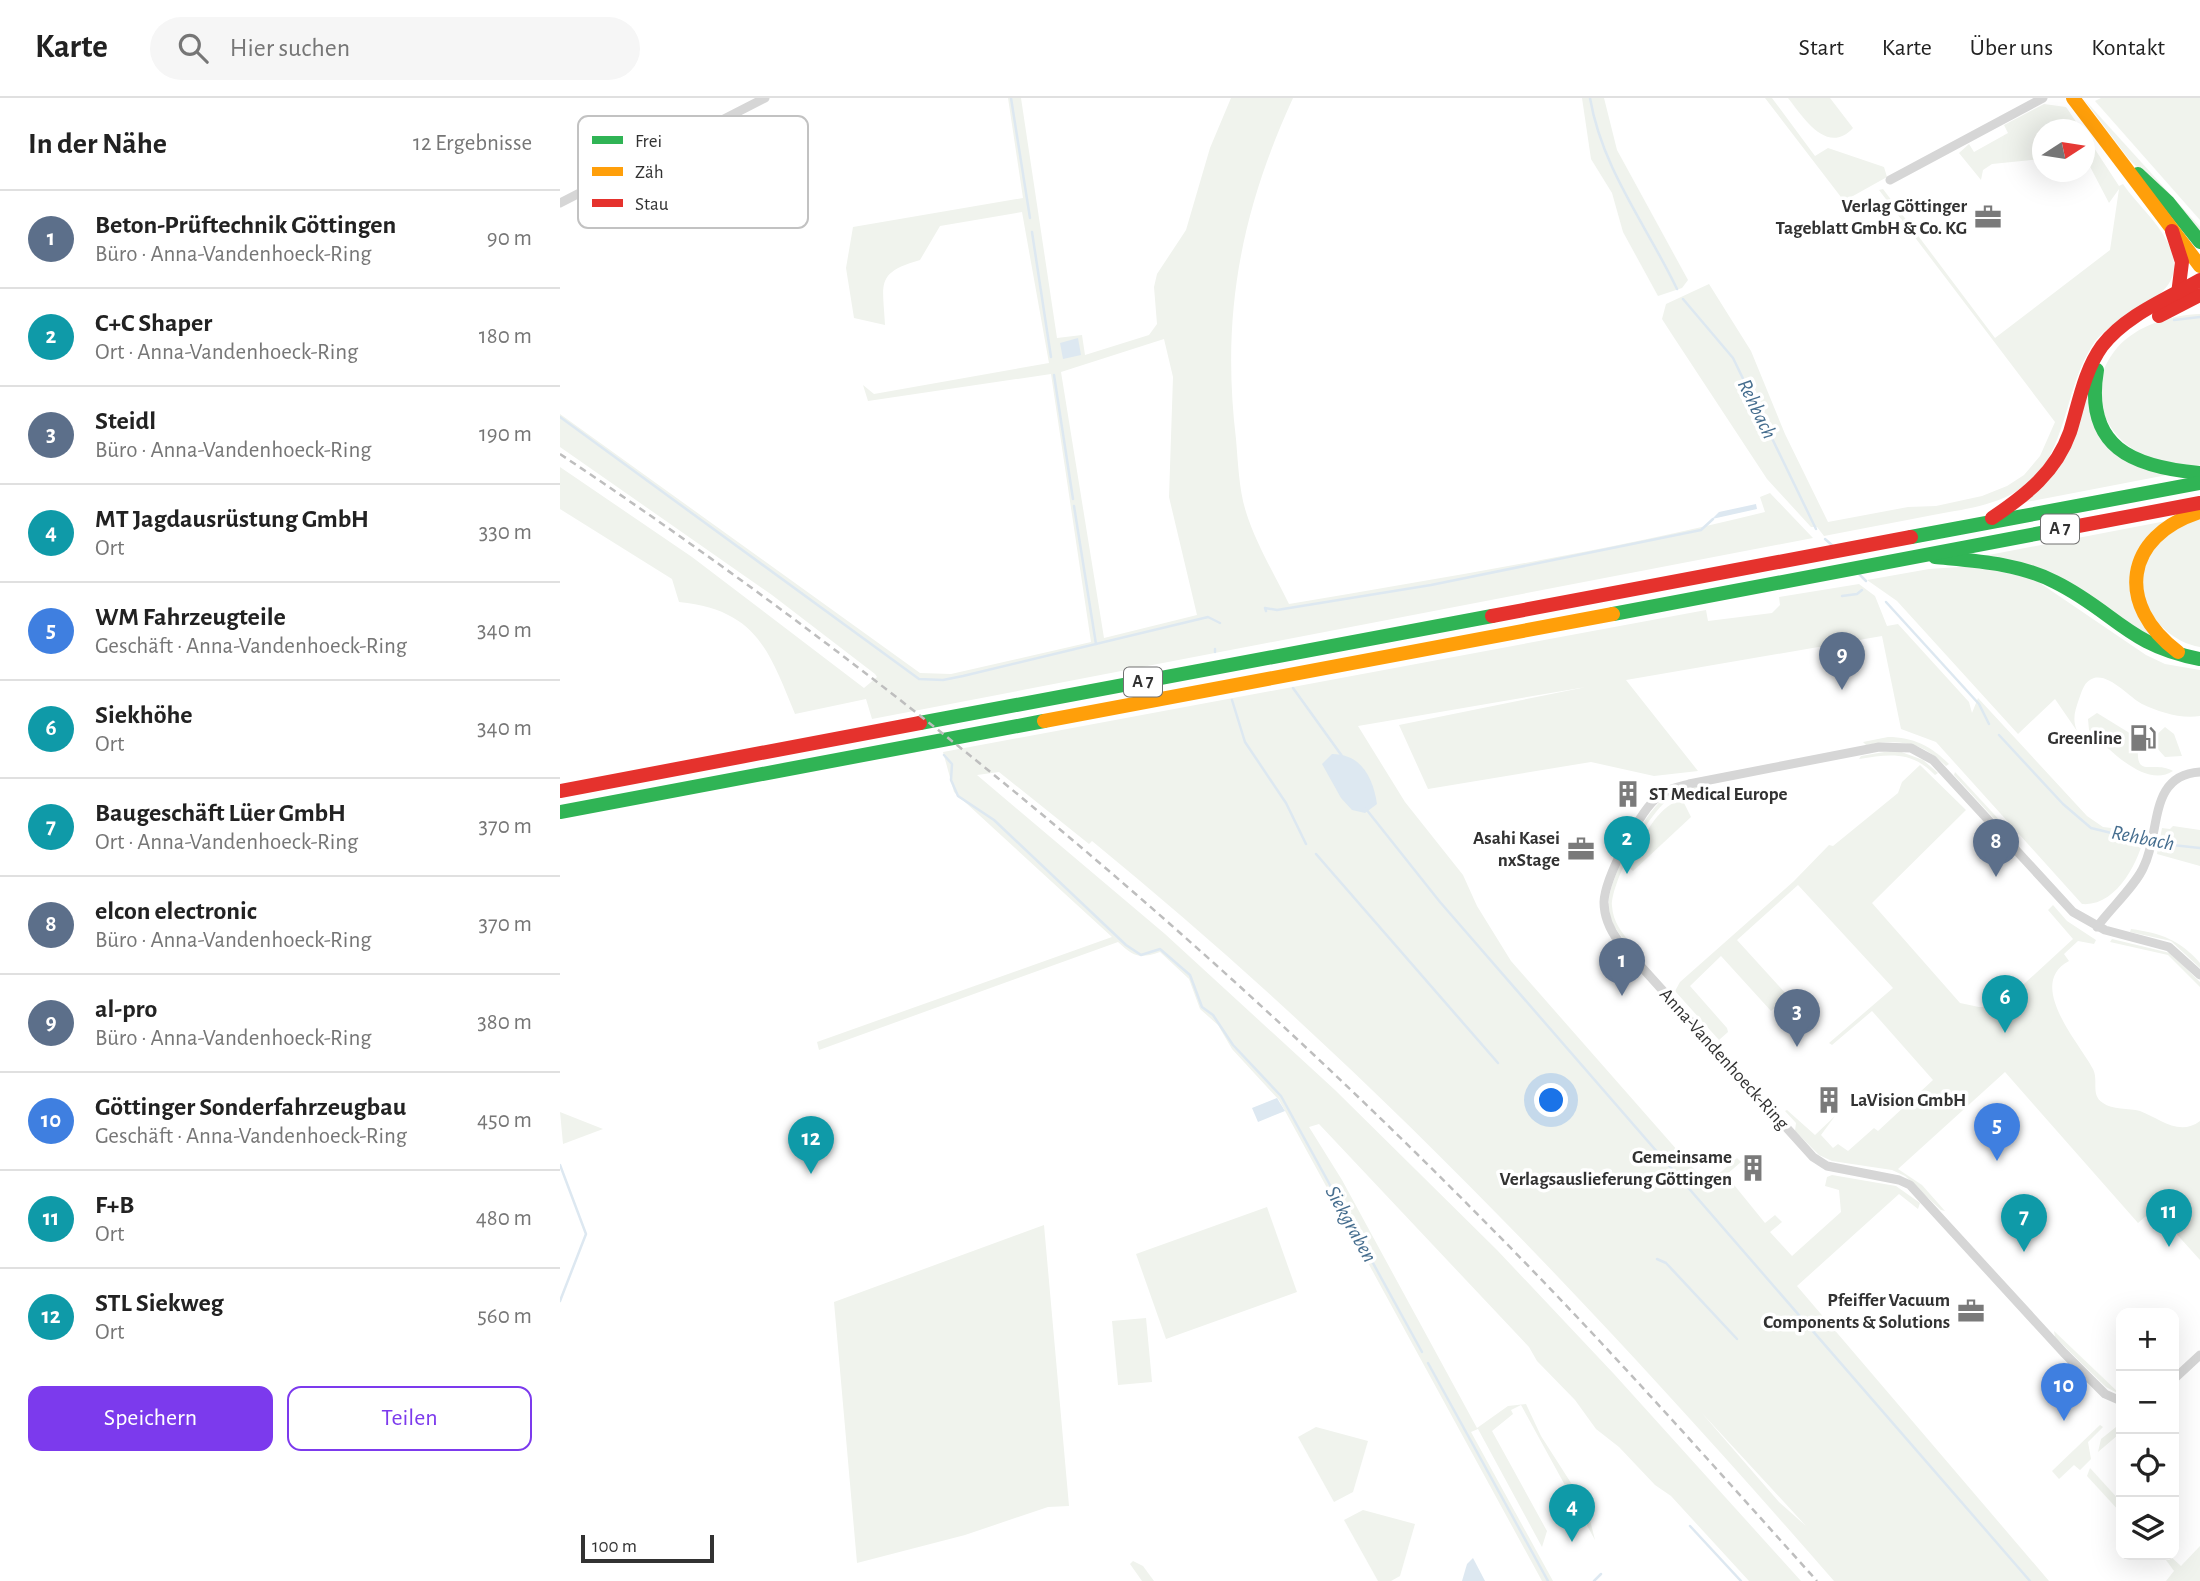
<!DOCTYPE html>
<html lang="de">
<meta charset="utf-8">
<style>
body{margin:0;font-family:"Alegreya Sans",sans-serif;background:#f6f6f6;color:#222}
.controls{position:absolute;right:21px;bottom:21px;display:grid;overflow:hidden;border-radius:14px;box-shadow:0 7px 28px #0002}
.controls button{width:63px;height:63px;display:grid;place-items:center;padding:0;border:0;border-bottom:2px solid #e0e0e0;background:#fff;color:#222;font:35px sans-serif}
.compass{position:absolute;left:1472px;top:21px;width:63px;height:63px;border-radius:50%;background:#fff;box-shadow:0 7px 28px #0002;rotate:78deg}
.scale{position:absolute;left:21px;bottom:18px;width:133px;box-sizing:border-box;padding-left:7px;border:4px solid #323232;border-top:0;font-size:19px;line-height:24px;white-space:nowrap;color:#323232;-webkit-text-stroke:5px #fff;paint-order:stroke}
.you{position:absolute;left:992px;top:1003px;width:24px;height:24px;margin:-18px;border:5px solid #fff;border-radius:50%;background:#1a73e8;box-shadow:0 0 0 10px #1a73e833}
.badge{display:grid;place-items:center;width:46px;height:46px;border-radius:50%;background:#7c3aed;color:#fff;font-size:23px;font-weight:700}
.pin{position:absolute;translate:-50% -58px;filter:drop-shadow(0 2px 4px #0008)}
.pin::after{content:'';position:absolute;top:37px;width:24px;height:21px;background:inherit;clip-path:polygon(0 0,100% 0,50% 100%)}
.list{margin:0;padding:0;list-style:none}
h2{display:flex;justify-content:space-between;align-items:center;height:91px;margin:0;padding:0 28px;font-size:30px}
h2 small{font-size:23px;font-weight:400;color:#767676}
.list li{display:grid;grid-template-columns:46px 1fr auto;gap:21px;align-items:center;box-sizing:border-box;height:98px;padding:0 28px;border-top:2px solid #e0e0e0}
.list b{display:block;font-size:26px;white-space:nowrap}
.list p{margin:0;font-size:23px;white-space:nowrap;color:#767676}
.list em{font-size:23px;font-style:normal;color:#767676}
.actions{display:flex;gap:14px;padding:21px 28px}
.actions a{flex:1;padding:16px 0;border:2px solid #7c3aed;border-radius:14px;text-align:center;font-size:24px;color:#7c3aed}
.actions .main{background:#7c3aed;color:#fff}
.icon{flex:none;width:38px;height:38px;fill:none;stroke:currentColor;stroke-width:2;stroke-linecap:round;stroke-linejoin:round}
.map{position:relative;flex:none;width:1640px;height:1483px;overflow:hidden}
header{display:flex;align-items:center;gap:42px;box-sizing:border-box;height:98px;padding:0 35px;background:#fff;border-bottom:2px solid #e0e0e0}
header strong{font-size:33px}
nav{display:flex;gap:38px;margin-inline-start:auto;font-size:24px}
.search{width:490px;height:63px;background:#f6f6f6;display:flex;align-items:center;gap:18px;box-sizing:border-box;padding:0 24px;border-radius:38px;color:#767676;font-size:26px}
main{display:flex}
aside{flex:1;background:#fff}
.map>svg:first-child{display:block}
.green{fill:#f0f3ed;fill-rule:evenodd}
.water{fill:#dde8f1}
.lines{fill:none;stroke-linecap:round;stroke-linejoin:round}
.stream{stroke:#dde8f1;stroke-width:2.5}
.street{stroke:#d6d6d6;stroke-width:9}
.fast{stroke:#30b455;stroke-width:14}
.slow{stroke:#ff9f0a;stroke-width:14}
.jam{stroke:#e5322d;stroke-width:14}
.rail{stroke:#bebebe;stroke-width:2.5;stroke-dasharray:7 5;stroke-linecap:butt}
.labels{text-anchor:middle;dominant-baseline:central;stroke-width:7;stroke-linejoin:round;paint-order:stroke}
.shield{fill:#fff;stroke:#707070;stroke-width:2}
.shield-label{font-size:18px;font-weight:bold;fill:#323232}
.poi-label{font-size:19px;font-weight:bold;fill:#323232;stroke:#fff;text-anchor:end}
.street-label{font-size:19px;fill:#323232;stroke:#fff}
.water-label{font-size:21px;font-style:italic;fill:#456d8e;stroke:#fff}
.key{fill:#fff;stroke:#c2c2c2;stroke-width:2}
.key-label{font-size:19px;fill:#323232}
</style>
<header>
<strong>Karte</strong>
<div class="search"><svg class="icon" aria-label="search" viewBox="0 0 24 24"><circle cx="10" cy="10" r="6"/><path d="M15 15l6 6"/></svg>Hier suchen</div>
<nav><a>Start</a><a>Karte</a><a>Über uns</a><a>Kontakt</a></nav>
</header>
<main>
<aside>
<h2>In der Nähe<small>12 Ergebnisse</small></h2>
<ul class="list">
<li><span class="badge" style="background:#5c6f8a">1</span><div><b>Beton-Prüftechnik Göttingen</b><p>Büro · Anna-Vandenhoeck-Ring</p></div><em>90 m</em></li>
<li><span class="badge" style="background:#0f9aa8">2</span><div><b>C+C Shaper</b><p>Ort · Anna-Vandenhoeck-Ring</p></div><em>180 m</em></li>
<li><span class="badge" style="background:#5c6f8a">3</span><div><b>Steidl</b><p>Büro · Anna-Vandenhoeck-Ring</p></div><em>190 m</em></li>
<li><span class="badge" style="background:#0f9aa8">4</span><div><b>MT Jagdausrüstung GmbH</b><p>Ort</p></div><em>330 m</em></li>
<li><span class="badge" style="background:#3f7fe0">5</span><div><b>WM Fahrzeugteile</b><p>Geschäft · Anna-Vandenhoeck-Ring</p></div><em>340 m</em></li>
<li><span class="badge" style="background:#0f9aa8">6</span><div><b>Siekhöhe</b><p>Ort</p></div><em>340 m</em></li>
<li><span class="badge" style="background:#0f9aa8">7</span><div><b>Baugeschäft Lüer GmbH</b><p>Ort · Anna-Vandenhoeck-Ring</p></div><em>370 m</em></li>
<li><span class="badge" style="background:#5c6f8a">8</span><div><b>elcon electronic</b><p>Büro · Anna-Vandenhoeck-Ring</p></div><em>370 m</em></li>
<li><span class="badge" style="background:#5c6f8a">9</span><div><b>al-pro</b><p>Büro · Anna-Vandenhoeck-Ring</p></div><em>380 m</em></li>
<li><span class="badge" style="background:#3f7fe0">10</span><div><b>Göttinger Sonderfahrzeugbau</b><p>Geschäft · Anna-Vandenhoeck-Ring</p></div><em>450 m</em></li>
<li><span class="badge" style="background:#0f9aa8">11</span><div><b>F+B</b><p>Ort</p></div><em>480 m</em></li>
<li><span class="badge" style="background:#0f9aa8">12</span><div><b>STL Siekweg</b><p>Ort</p></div><em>560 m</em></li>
</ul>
<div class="actions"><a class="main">Speichern</a><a>Teilen</a></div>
</aside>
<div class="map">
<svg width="1640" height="1483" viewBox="0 0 1640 1483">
<rect width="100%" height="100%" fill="#fff"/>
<!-- green -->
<g class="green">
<path d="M448,0H461L497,240L522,237L525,257L589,237L597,226L594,189L597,176L626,132L650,50L671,0H733C681,114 661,216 676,341C678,364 679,392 686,414C696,446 715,477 729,506C888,479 1048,453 1205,414L1200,399L1210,395L1253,440L312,621L306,601L235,616C209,553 197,512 119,504L112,481L0,411V369L132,459L304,590L317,579L315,576L212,497L0,349V316L360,575L391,576L531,544L491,276L308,303L303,287L314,296L489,265L462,114L380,128L360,162C315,175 323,185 325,227L294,220L286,170L293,129L463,100ZM604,241L613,279L609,399L637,517L544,540L501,274Z"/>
<path d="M1022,0H1044L1057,52L1128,182L1122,190L1098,198L1063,134L1052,95L1031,61Z"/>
<path d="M1205,0H1212L1255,58L1268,50L1324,69L1327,79L1284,103Z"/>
<path d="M1228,0H1270L1293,30C1267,58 1243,19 1228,0Z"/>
<path d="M1523,0L1640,129V133L1568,60Z"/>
<path d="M1541,0H1640V122L1535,3Z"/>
<path d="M1484,6L1506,9L1521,31L1482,32V61L1432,66L1423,72L1421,82L1399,55L1409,46L1414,54L1448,35L1444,27Z"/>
<path d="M1525,36L1559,88L1563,86C1576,105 1598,124 1608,145C1636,204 1558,207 1532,248C1510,283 1508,325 1488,361C1480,376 1465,389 1450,397C1426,409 1399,412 1373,417C1337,424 1300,431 1264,438L1257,429H1251L1207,381L1111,235L1102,221L1106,206L1149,186L1191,253L1225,336L1268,424L1348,409L1376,408L1422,398L1447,388L1464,377L1480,358L1495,324L1319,92L1323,91L1435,240L1550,152L1559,91L1549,105L1525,59Z"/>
<path d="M1640,216V367C1630,369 1618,366 1608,364C1553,357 1517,297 1557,250C1577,227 1611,217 1640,216Z"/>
<path d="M1528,281L1538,332L1607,377L1461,405L1483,389Z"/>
<path d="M1640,419V549C1588,540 1557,469 1605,435C1615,428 1629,424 1640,419Z"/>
<path d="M1606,423L1571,490L1616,557L1523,498L1413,460Z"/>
<path d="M1413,468L1474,481L1586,557L1605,566L1640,572V618C1620,621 1599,614 1582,606C1569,599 1550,576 1534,580C1524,583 1522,593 1519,601C1515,613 1512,621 1517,633L1495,601L1458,636L1337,503L1307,482L1369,471Z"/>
<path d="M1299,486L1315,498L1327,528L1338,526L1409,604L1412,615L1418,600L1527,718L1543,729L1585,734C1580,762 1557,809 1522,806L1376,644L1341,631L1322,538L1066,582L1138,673L1094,678L1031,664L868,691L839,627L1026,589L798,628L845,704L903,777L917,808L951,863L1147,1086L1177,1060L1181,1064L1166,1077L1205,1125L1215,1117L1222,1124L1210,1134L1232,1158L1281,1114L1279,1092L1265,1088L1267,1079L1272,1077L1336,1088L1360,1105L1358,1111L1339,1096L1237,1188L1489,1483H1274C1045,1220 803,964 532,743L529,746L439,674L417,677L605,836L775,992L937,1152L1054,1276L1241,1483H1189L1111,1398L1095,1387L1059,1349L1036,1331L1015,1302L977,1263L969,1249L759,1026L749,1029L782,1082L917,1330L948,1308L966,1306L981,1338L1027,1410L1035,1442L961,1307L951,1312L953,1316L932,1333L987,1433L982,1449L918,1331L911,1334L993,1483H982L719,1002L672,951L658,927L640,911L629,881L600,854C579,861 574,859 558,844L259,952L257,944L552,839L394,694L383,654L1146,512L1148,523L1212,515L1220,507L1219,499ZM1141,1314L1246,1428L1219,1404Z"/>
<path d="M1537,615L1576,639L1579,643C1573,684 1592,661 1613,673C1585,691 1548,650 1529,632L1528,621Z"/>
<path d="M1605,629L1614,636L1622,658L1605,659L1596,649L1594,639Z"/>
<path d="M1328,639C1353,639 1371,648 1389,666L1386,668C1362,643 1338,641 1306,647L1303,644Z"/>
<path d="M1336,652L1363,662L1378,675L1375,677C1352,653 1330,656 1299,661L1301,658Z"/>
<path d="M1360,667L1406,712L1312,805L1400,905L1419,909H1439L1513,841L1488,812L1493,807L1507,823L1536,842L1534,846L1518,843L1504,856L1509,863C1465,886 1520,946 1533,971C1539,983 1530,997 1543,1005C1552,1012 1569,1010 1580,1013C1599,1020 1619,1039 1640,1023V1162L1594,1111L1578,1125L1445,974L1338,1071L1362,1087L1385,1113L1381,1112L1345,1078L1332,1072L1272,1063L1259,1057L1235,1033L1236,1025L1225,1013L1227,1012L1255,1037L1275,1018L1261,1037L1273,1050L1278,1046L1288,1053L1314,1030L1318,1033L1373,982L1312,913L1272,947L1269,945L1333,890L1238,787L1177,842L1228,898L1211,913L1161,858L1130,888L1167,930L1168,934L1159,942L1115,893L1120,884L1234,783L1269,747L1273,748L1338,695L1342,684Z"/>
<path d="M1395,674L1444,727H1440L1394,677Z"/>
<path d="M1148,686L1149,690C1137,693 1122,694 1111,700C1090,711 1051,784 1052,808C1053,824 1062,835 1072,847L1068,846C1057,834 1047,820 1049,803C1050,779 1084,717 1102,702C1115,692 1133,690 1148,686Z"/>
<path d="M1122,701L1131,719L1073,773L1068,769C1082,744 1093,711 1122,701Z"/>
<path d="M1613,728L1640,732V768L1597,756L1602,730L1610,731Z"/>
<path d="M1571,831C1601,835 1620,842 1640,865V870L1611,843L1570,834Z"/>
<path d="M1552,841L1610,855L1640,884V889L1608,857L1550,844Z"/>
<path d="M0,1014L43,1031L3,1046Z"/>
<path d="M707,1109L737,1194L606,1241L576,1156Z"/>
<path d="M484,1127L509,1408L488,1409L405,1437L297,1465L274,1204Z"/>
<path d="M586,1220L592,1284L558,1287L552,1223Z"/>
<path d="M1494,1233L1561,1297L1546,1289L1495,1239Z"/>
<path d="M1561,1325V1340L1558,1337L1538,1354L1541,1341Z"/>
<path d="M1540,1327L1543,1329L1528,1344L1531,1361L1520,1372L1514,1367L1499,1381L1492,1373Z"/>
<path d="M756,1329L808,1343L793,1394L774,1404L738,1339Z"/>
<path d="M1530,1370L1561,1404V1415L1527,1378Z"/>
<path d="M803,1412L855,1426L840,1478L831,1483H818L784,1422Z"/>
<path d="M1640,1448V1483H1606L1614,1473L1606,1462L1610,1458L1621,1468Z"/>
<path d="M573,1463L583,1468L594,1483H582L570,1466Z"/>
</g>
<!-- water -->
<g class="water">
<path d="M518,240L521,257L503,261L500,245Z"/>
<path d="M1196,406L1197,411L1152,421L1159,414Z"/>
<path d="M772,656C801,656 813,679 817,706L805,715L792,712L781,700L762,666Z"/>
<path d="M717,1000L725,1013L698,1024L692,1010Z"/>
<path d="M913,1460L925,1483H902L907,1466Z"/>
</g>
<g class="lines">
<!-- stream -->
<g class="stream">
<path d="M451,0L470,120"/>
<path d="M1030,0C1042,71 1087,128 1117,191"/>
<path d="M472,134L491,259"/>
<path d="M1123,201L1173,260L1256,431"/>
<path d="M1614,222L1640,219"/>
<path d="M494,277L513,401"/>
<path d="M0,319L359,581L383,582L403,578L648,519L660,525"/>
<path d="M514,408L536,546"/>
<path d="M1265,441L1273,448"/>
<path d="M1299,476L1306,483"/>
<path d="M1282,498L1297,496L1302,492"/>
<path d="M1326,504L1419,606L1429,626"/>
<path d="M706,513L705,510L717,512L871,487L1141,432L1153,421"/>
<path d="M655,551V554"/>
<path d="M733,590L782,658"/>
<path d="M672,602L685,644L726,705L746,746"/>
<path d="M1439,637L1503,706L1531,730L1588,744"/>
<path d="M384,657L392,666L391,682L398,698L434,722L566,847L581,857L600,851L630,877L642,909L653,917L673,947L721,998L862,1254"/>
<path d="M806,711L880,804L1470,1483"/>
<path d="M1594,745L1640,750"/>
<path d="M756,756L938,965"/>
<path d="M0,1067L26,1136L0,1203"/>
<path d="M1097,1161L1106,1165L1177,1241"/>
<path d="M868,1265L988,1483"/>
<path d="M1130,1428L1181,1483"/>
<path d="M1034,1483L1041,1476"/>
</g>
<!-- street -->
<g class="street">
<path d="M1330,82L1483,0"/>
<path d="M0,105L205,0"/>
<path d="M1537,829C1550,811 1577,786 1584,768C1601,734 1588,677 1640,674"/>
<path d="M1614,1281L1640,1257"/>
<path d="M1561,1303L1545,1296L1504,1255L1350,1087L1339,1082L1267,1068L1253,1059L1059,844C1050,832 1044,820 1044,804C1045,780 1080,712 1099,698C1108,691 1118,689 1129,686L1319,649L1351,650L1373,662L1513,814L1545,832L1609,849L1640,877"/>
</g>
<!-- fast -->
<g class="fast">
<path d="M1578,76L1608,104L1640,144"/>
<path d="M1537,272C1524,349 1572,369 1640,375"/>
<path d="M1351,439L1640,385"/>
<path d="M1375,459C1416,463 1458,465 1495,484C1554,513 1568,548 1640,561"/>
<path d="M1053,516L1497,432"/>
<path d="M360,625L932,518"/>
<path d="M0,714L484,623"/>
</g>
<!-- slow -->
<g class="slow">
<path d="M1513,0L1640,168"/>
<path d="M1618,554C1555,507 1564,438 1640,414"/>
<path d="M484,623L1053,516"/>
</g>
<!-- jam -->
<g class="jam">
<path d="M1612,133L1622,164L1618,196"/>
<path d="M1599,218L1640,197"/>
<path d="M1432,420C1466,397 1496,374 1510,334C1519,305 1524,273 1542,248C1566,217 1607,201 1640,182"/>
<path d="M1497,432L1640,405"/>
<path d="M932,518L1351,439"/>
<path d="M0,693L360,625"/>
</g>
<!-- rail -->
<path class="rail" d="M0,356C337,581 650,844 934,1133C1046,1246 1151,1365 1257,1483"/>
</g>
<!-- icons -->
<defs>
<symbol id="office-bare" viewBox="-9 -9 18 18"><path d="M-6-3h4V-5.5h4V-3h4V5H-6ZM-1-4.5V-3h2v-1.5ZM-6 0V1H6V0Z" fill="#7a7a7a" stroke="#fff" stroke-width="2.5" paint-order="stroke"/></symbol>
<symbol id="fuel-bare" viewBox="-9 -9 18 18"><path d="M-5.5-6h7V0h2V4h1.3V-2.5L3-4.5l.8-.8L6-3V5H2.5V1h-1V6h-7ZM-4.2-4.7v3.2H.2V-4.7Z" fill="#7a7a7a" stroke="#fff" stroke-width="2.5" paint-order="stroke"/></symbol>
<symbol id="building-bare" viewBox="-9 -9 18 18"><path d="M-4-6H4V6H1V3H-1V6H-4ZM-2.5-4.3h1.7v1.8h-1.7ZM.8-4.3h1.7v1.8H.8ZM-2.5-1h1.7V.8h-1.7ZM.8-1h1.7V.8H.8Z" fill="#7a7a7a" stroke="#fff" stroke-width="2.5" paint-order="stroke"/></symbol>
</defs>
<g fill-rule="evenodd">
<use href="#office-bare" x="1409" y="100" width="38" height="38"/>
<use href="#fuel-bare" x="1564" y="621" width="38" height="38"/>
<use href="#building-bare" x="1049" y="677" width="38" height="38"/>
<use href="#office-bare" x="1002" y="732" width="38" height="38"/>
<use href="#building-bare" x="1250" y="983" width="38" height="38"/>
<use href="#building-bare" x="1174" y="1051" width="38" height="38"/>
<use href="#office-bare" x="1392" y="1194" width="38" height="38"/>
</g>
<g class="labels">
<!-- shield labels -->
<g class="shield">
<rect x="1481" y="416.5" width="38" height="29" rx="5"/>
<rect x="564" y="569.5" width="38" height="29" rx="5"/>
</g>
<g class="shield-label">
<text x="1500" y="431">A 7</text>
<text x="583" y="584">A 7</text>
</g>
<!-- poi labels -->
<g class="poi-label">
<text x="1407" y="108">Verlag Göttinger<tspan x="1407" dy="22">Tageblatt GmbH &amp; Co. KG</tspan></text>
<text x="1562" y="640">Greenline</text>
<text x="1089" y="696" text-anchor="start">ST Medical Europe</text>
<text x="1000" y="740">Asahi Kasei<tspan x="1000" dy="22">nxStage</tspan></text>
<text x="1290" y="1002" text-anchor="start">LaVision GmbH</text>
<text x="1172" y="1059">Gemeinsame<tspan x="1172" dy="22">Verlagsauslieferung Göttingen</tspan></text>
<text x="1390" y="1202">Pfeiffer Vacuum<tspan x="1390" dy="22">Components &amp; Solutions</tspan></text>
</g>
<!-- street labels -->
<g class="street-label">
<text transform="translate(1164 961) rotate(48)">Anna-Vandenhoeck-Ring</text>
</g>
<!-- water labels -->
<g class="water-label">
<text transform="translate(1197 311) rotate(64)">Rehbach</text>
<text transform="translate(1583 740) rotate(11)">Rehbach</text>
<text transform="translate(791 1126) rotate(61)">Siekgraben</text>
</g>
</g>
<!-- legend -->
<rect x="18" y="18" width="230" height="112" rx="10" class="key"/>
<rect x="32" y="38" width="31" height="8" fill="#30b455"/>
<rect x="32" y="69" width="31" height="9" fill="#ff9f0a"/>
<rect x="32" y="101" width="31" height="8" fill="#e5322d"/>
<g class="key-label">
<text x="75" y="49">Frei</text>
<text x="75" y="80">Zäh</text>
<text x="75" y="112">Stau</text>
</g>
</svg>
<div class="controls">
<button>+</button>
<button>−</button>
<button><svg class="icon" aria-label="locate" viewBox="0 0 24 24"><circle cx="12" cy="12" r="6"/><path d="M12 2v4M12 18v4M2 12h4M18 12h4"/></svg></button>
<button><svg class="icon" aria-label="layers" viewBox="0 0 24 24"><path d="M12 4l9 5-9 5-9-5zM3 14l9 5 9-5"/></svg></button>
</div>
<svg class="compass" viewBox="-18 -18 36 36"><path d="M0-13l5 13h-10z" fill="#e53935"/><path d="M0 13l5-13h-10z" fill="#767676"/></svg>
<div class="scale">100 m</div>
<div class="you"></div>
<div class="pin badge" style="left:1062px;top:898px;background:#5c6f8a">1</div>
<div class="pin badge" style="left:1067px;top:776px;background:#0f9aa8">2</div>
<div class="pin badge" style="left:1237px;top:949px;background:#5c6f8a">3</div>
<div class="pin badge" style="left:1012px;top:1444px;background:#0f9aa8">4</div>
<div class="pin badge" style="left:1437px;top:1063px;background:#3f7fe0">5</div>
<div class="pin badge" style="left:1445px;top:935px;background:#0f9aa8">6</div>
<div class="pin badge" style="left:1464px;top:1154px;background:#0f9aa8">7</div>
<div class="pin badge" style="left:1436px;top:779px;background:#5c6f8a">8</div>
<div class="pin badge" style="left:1282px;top:592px;background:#5c6f8a">9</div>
<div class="pin badge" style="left:1504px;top:1323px;background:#3f7fe0">10</div>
<div class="pin badge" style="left:1609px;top:1149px;background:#0f9aa8">11</div>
<div class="pin badge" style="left:251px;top:1076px;background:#0f9aa8">12</div>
</div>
</main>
